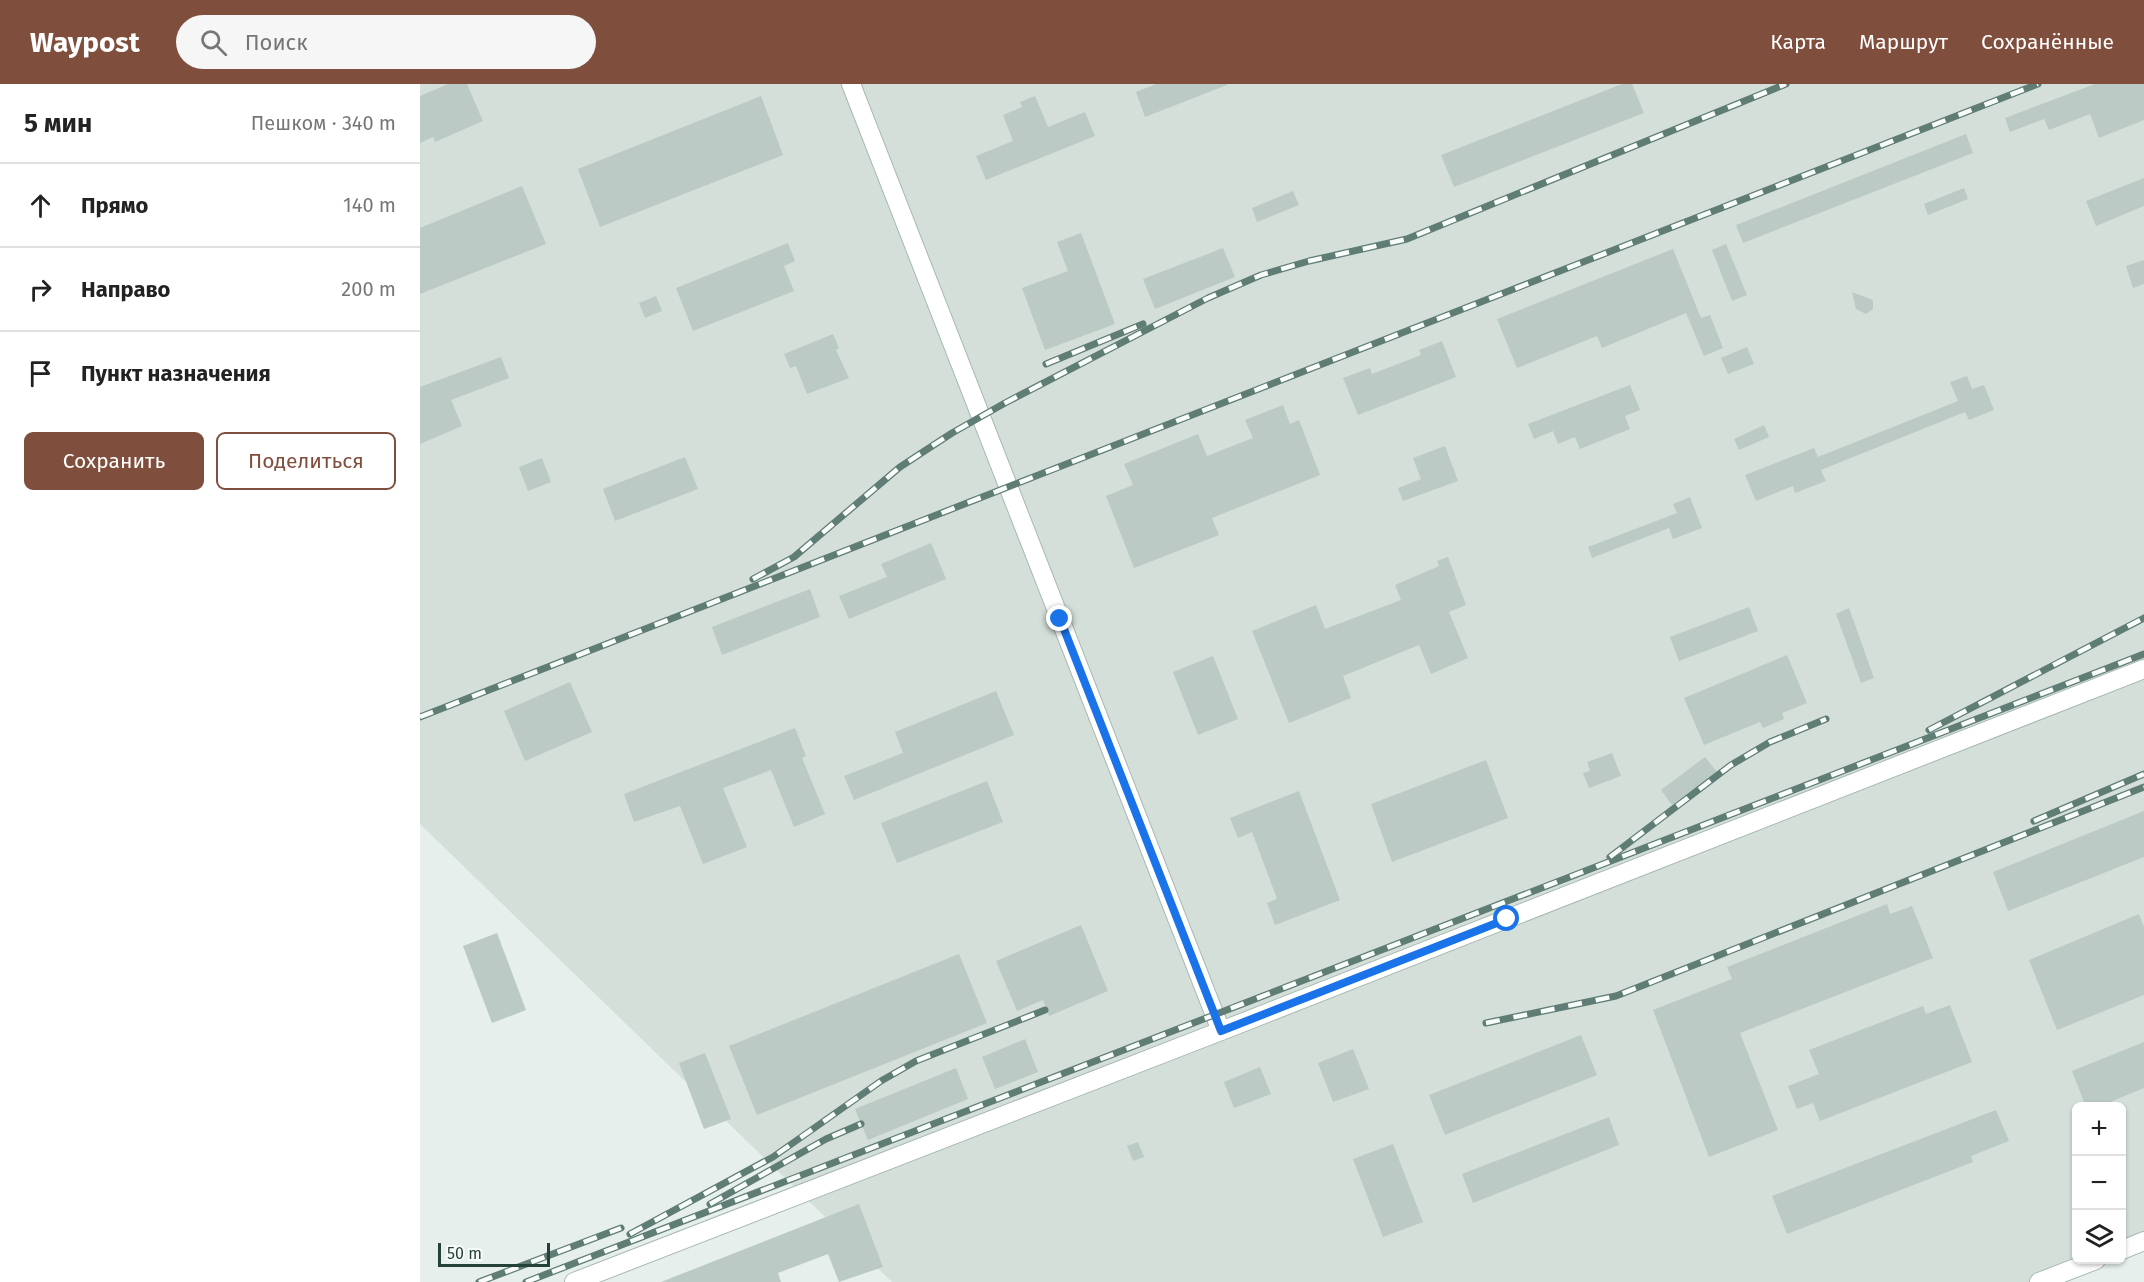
<!DOCTYPE html>
<html lang="ru">
<meta charset="utf-8">
<style>
body{margin:0;font-family:"Fira Sans",sans-serif;background:#f6f6f6;color:#222}
.controls{position:absolute;right:18px;bottom:18px;display:grid;overflow:hidden;border-radius:9px;box-shadow:0 2px 4px #0004}
.controls button{width:54px;height:54px;display:grid;place-items:center;padding:0;border:0;border-bottom:2px solid #e0e0e0;background:#fff;color:#222;font:30px sans-serif}
.scale{position:absolute;left:18px;bottom:15px;width:112px;box-sizing:border-box;padding-left:6px;border:3px solid #24423a;border-top:0;font-size:16px;line-height:21px;white-space:nowrap;color:#24423a;-webkit-text-stroke:4px #f7fbf9;paint-order:stroke}
.stop{position:absolute;width:18px;height:18px;margin:-14px;border:4px solid #1a73e8;border-radius:50%;background:#fff}
.stop.end{background:#1a73e8;border-color:#fff;box-shadow:0 2px 6px #0008}
.list{margin:0;padding:0;list-style:none}
h2{display:flex;justify-content:space-between;align-items:center;height:78px;margin:0;padding:0 24px;font-size:26px}
h2 small{font-size:20px;font-weight:400;color:#767676}
.list li{display:grid;grid-template-columns:39px 1fr auto;gap:18px;align-items:center;box-sizing:border-box;height:84px;padding:0 24px;border-top:2px solid #e0e0e0}
.list b{display:block;font-size:22px;white-space:nowrap}
.list em{font-size:20px;font-style:normal;color:#767676}
.actions{display:flex;gap:12px;padding:18px 24px}
.actions a{flex:1;padding:14px 0;border:2px solid #804e3d;border-radius:9px;text-align:center;font-size:21px;color:#804e3d}
.actions .main{background:#804e3d;color:#fff}
.icon{flex:none;width:33px;height:33px;fill:none;stroke:currentColor;stroke-width:2;stroke-linecap:round;stroke-linejoin:round}
.map{position:relative;flex:none;width:1724px;height:1198px;overflow:hidden}
header{display:flex;align-items:center;gap:36px;box-sizing:border-box;height:84px;padding:0 30px;background:#804e3d;color:#fff}
header strong{font-size:28px}
nav{display:flex;gap:33px;margin-inline-start:auto;font-size:21px}
.search{width:420px;height:54px;background:#f6f6f6;display:flex;align-items:center;gap:15px;box-sizing:border-box;padding:0 21px;border-radius:33px;color:#767676;font-size:22px}
main{display:flex}
aside{flex:1;background:#fff}
.map>svg:first-child{display:block}
.built{fill:#d4dfda}
.building{fill:#bbcac4}
.lines{fill:none;stroke-linecap:round;stroke-linejoin:round}
.minor-casing{stroke:#a8b8b2;stroke-width:20}
.minor{stroke:#fff;stroke-width:18}
.rail-casing{stroke:#5f7d75;stroke-width:7}
.rail{stroke:#f7fbf9;stroke-width:4.5;stroke-dasharray:14;stroke-linecap:butt}
.route{stroke:#1a73e8;stroke-width:8}
</style>
<header>
<strong>Waypost</strong>
<div class="search"><svg class="icon" aria-label="search" viewBox="0 0 24 24"><circle cx="10" cy="10" r="6"/><path d="M15 15l6 6"/></svg>Поиск</div>
<nav><a>Карта</a><a>Маршрут</a><a>Сохранённые</a></nav>
</header>
<main>
<aside>
<h2>5 мин<small>Пешком · 340 m</small></h2>
<ul class="list">
<li><svg class="icon" aria-label="ahead" viewBox="0 0 24 24"><path d="M12 20V5M6 11l6-6 6 6"/></svg><div><b>Прямо</b></div><em>140 m</em></li>
<li><svg class="icon" aria-label="right" viewBox="0 0 24 24"><path d="M7 20v-9h11M14 6l5 5-5 5"/></svg><div><b>Направо</b></div><em>200 m</em></li>
<li><svg class="icon" aria-label="arrive" viewBox="0 0 24 24"><path d="M6 21V4h12l-3 4 3 4H6"/></svg><div><b>Пункт назначения</b></div></li>
</ul>
<div class="actions"><a class="main">Сохранить</a><a>Поделиться</a></div>
</aside>
<div class="map">
<svg width="1724" height="1198" viewBox="0 0 1724 1198">
<rect width="100%" height="100%" fill="#e6efeb"/>
<!-- built -->
<path class="built" d="M0,0H1724V1157L1702,1166V1022H1656V1176L1619,1198H472L0,740Z"/>
<!-- building -->
<g class="building">
<path d="M28,0H47L63,37L15,58L13,53L0,59V12Z"/>
<path d="M736,0H807V1L725,33L716,8Z"/>
<path d="M1202,0H1212L1224,29L1034,103L1021,71Z"/>
<path d="M1675,0H1724V36L1679,54L1670,30L1629,46L1624,35L1590,48L1585,34Z"/>
<path d="M341,12L363,71L180,143L158,85Z"/>
<path d="M615,12L628,43L665,28L675,52L566,96L556,72L593,57L583,31L602,23L600,18Z"/>
<path d="M1546,50L1553,69L1323,159L1316,141Z"/>
<path d="M1724,94V122L1676,142L1666,117Z"/>
<path d="M102,102L126,160L0,210V144Z"/>
<path d="M1544,104L1548,115L1508,131L1504,120Z"/>
<path d="M873,107L879,121L837,138L832,124Z"/>
<path d="M661,149L695,240L625,266L602,204L648,187L637,158Z"/>
<path d="M368,159L375,177L364,182L374,207L273,247L256,204Z"/>
<path d="M1306,160L1327,211L1312,217L1292,166Z"/>
<path d="M803,164L815,193L735,225L723,195Z"/>
<path d="M1253,165L1281,234L1290,231L1303,264L1284,272L1266,229L1182,264L1177,252L1097,284L1077,235Z"/>
<path d="M1724,176V200L1713,204L1706,182Z"/>
<path d="M1432,208L1453,216V225L1446,230L1436,225Z"/>
<path d="M236,212L242,227L225,234L219,219Z"/>
<path d="M413,250L419,264L416,266L429,294L387,310L376,282L370,284L364,270Z"/>
<path d="M1022,257L1036,293L938,331L923,294L950,284L952,290L1001,271L999,266Z"/>
<path d="M1327,263L1334,280L1308,290L1301,274Z"/>
<path d="M81,273L89,294L31,316L42,342L0,360V303Z"/>
<path d="M1547,292L1552,305L1564,301L1574,326L1549,336L1545,328L1401,386L1406,397L1375,409L1373,402L1336,417L1325,391L1394,364L1398,373L1538,317L1530,298Z"/>
<path d="M1210,301L1220,326L1205,332L1210,345L1160,365L1155,353L1138,360L1133,347L1114,355L1108,340Z"/>
<path d="M863,321L870,340L879,336L900,391L792,434L799,451L714,484L686,412L713,401L704,380L778,350L787,372L833,354L825,336Z"/>
<path d="M1344,341L1349,353L1319,366L1314,355Z"/>
<path d="M1025,362L1038,397L983,417L978,404L1001,395L993,374Z"/>
<path d="M265,373L278,405L195,437L183,405Z"/>
<path d="M122,374L131,398L108,407L99,383Z"/>
<path d="M1270,413L1282,444L1253,455L1249,444L1172,474L1168,463L1257,429L1253,420Z"/>
<path d="M511,459L526,495L429,535L419,512L467,493L461,480Z"/>
<path d="M1028,473L1046,521L1029,528L1048,574L1011,590L999,561L923,592L931,614L869,639L832,547L896,521L905,545L981,516L975,501L1019,482L1017,477Z"/>
<path d="M390,505L400,533L302,571L292,543Z"/>
<path d="M1329,523L1338,547L1259,577L1250,553Z"/>
<path d="M1429,524L1454,594L1441,599L1416,530Z"/>
<path d="M1367,571L1387,619L1362,629L1364,635L1343,644L1340,638L1284,661L1264,614Z"/>
<path d="M793,572L818,635L778,651L753,588Z"/>
<path d="M150,598L172,648L105,677L84,627Z"/>
<path d="M576,607L594,651L434,716L424,692L483,669L475,648Z"/>
<path d="M375,644L386,672L382,674L405,730L374,743L351,686L303,704L327,763L283,780L260,722L214,738L204,710Z"/>
<path d="M1192,669L1201,692L1169,704L1163,689L1170,687L1167,678Z"/>
<path d="M1285,673L1297,688L1252,721L1241,706Z"/>
<path d="M1066,676L1088,734L972,778L951,720Z"/>
<path d="M567,697L583,738L477,779L461,739Z"/>
<path d="M879,707L920,816L855,841L847,819L857,815L832,748L818,754L810,734Z"/>
<path d="M1724,727V773L1588,827L1573,788Z"/>
<path d="M1467,820L1470,830L1492,822L1513,874L1320,949L1358,1046L1289,1073L1233,926L1312,895L1307,883Z"/>
<path d="M1719,830L1724,843V911L1637,946L1609,876Z"/>
<path d="M661,841L688,907L629,932L623,916L597,927L576,877Z"/>
<path d="M77,849L106,926L72,939L43,862Z"/>
<path d="M539,870L567,939L337,1031L309,962Z"/>
<path d="M1530,921L1552,978L1400,1037L1393,1019L1377,1025L1368,1002L1399,990L1389,966L1503,922L1506,930Z"/>
<path d="M1161,951L1177,991L1025,1051L1009,1011Z"/>
<path d="M605,955L618,988L575,1005L562,973Z"/>
<path d="M1724,958V1004L1678,1023H1666L1652,987Z"/>
<path d="M933,965L949,1005L913,1018L898,979Z"/>
<path d="M285,969L311,1035L284,1045L259,979Z"/>
<path d="M840,983L851,1010L814,1024L804,998Z"/>
<path d="M536,984L548,1015L448,1056L435,1025Z"/>
<path d="M1576,1026L1589,1057L1551,1072L1553,1078L1367,1150L1352,1112Z"/>
<path d="M1189,1033L1199,1061L1053,1119L1042,1090Z"/>
<path d="M718,1058L724,1073L713,1077L707,1062Z"/>
<path d="M973,1060L1003,1138L963,1153L933,1075Z"/>
<path d="M439,1120L463,1183L419,1198L408,1170L358,1189L361,1198H241Z"/>
</g>
<g class="lines">
<defs>
<g id="minor">
<path d="M431,0L801,947L1724,585"/>
<path d="M1702,1166L1724,1157"/>
<path d="M154,1198L801,947"/>
<path d="M1619,1198L1676,1176"/>
</g>
</defs>
<!-- minor casing -->
<use href="#minor" class="minor-casing"/>
<!-- minor -->
<use href="#minor" class="minor"/>
<defs>
<g id="rail">
<path d="M626,280L723,240"/>
<path d="M333,495L374,473L480,383L532,349L585,319L788,214L841,191L889,177L987,155L1366,0"/>
<path d="M0,633L1618,0"/>
<path d="M1509,646L1724,534"/>
<path d="M1614,737L1724,690"/>
<path d="M1190,773L1311,681L1350,658L1406,635"/>
<path d="M1066,939L1196,912L1724,703"/>
<path d="M290,1120L406,1055L441,1040"/>
<path d="M210,1150L353,1073L461,997L496,977L625,926"/>
<path d="M59,1198L201,1144"/>
<path d="M106,1198L1724,570"/>
</g>
</defs>
<!-- rail casing -->
<use href="#rail" class="rail-casing"/>
<!-- rail -->
<use href="#rail" class="rail"/>
</g>
<g class="lines">
<!-- route -->
<path class="route" d="M640,535L801,947L1087,835"/>
</g>
</svg>
<div class="controls">
<button>+</button>
<button>−</button>
<button><svg class="icon" aria-label="layers" viewBox="0 0 24 24"><path d="M12 4l9 5-9 5-9-5zM3 14l9 5 9-5"/></svg></button>
</div>
<div class="scale">50 m</div>
<div class="stop" style="left:1087px;top:835px"></div>
<div class="stop end" style="left:640px;top:535px"></div>
</div>
</main>
